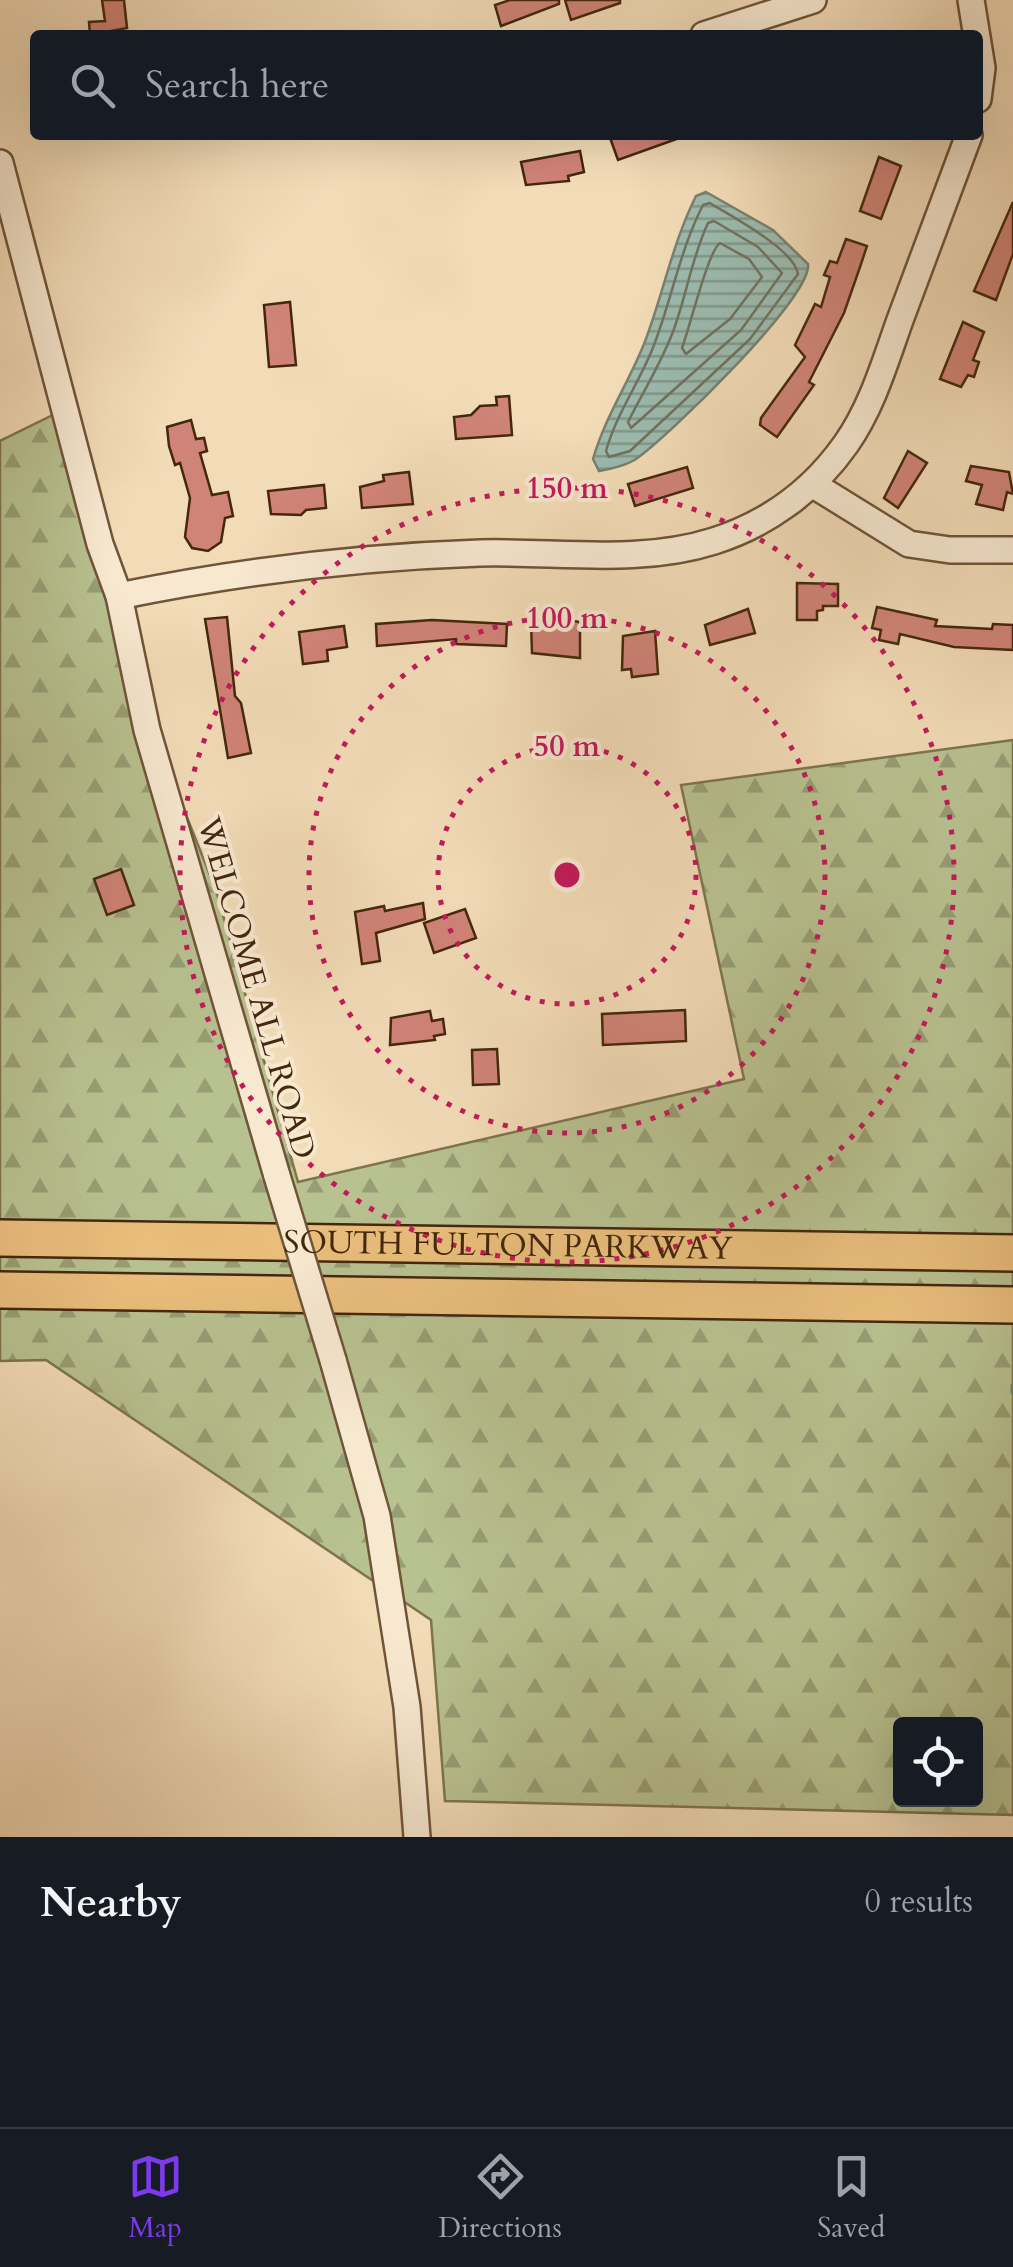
<!DOCTYPE html>
<style>
body{margin:0;font-family:Cardo,serif;background:#20242c;color:#f1f3f6}
.controls{position:absolute;right:30px;bottom:30px;display:grid;overflow:hidden;border-radius:10px;box-shadow:0 10px 40px #0002}
.controls button{width:90px;height:90px;display:grid;place-items:center;padding:0;border:0;border-bottom:2px solid #363941;background:#171b24;color:#f1f3f6;font:50px sans-serif}
.list{margin:0;padding:0;list-style:none}
h2{display:flex;justify-content:space-between;align-items:center;height:130px;margin:0;padding:0 40px;font-size:42px}
h2 small{font-size:32px;font-weight:400;color:#9ea1a6}
.icon{flex:none;width:55px;height:55px;fill:none;stroke:currentColor;stroke-width:2;stroke-linecap:round;stroke-linejoin:round}
.map{position:relative;flex:none;width:1013px;height:1837px;overflow:hidden}
.search{position:absolute;background:#171b24;box-shadow:0 10px 40px #0002;left:30px;right:30px;top:30px;height:110px;display:flex;align-items:center;gap:25px;box-sizing:border-box;padding:0 35px;border-radius:10px;color:#9ea1a6;font-size:38px}
.sheet{height:290px;background:#171b24}
nav{display:flex;justify-content:space-around;align-items:center;box-sizing:border-box;height:140px;border-top:2px solid #363941;background:#171b24;font-size:28px;color:#9ea1a6}
nav a{display:grid;justify-items:center;gap:5px}
nav .on{color:#7c3aed}
.map>svg:first-child{display:block}
.forest{fill:url(#forest-firs);stroke:#7e744e;stroke-width:2.5;fill-rule:evenodd}
.water{fill:url(#water-rules);stroke:#78806e;stroke-width:2.5}
.lines{fill:none;stroke-linecap:round;stroke-linejoin:round}
.shore{stroke:#70715e;stroke-width:2.5}
.stream{stroke:#78806e;stroke-width:5}
.building{fill:#d08377;stroke:#44270d;stroke-width:2.5}
.minor-casing{stroke:#705438;stroke-width:30}
.highway-casing{stroke:#44270d;stroke-width:40}
.minor{stroke:#f7e8d0;stroke-width:25}
.highway{stroke:#e9be7c;stroke-width:35}
.minor-bridge-casing{stroke:#705438;stroke-width:30;stroke-linecap:butt}
.minor-bridge{stroke:#f7e8d0;stroke-width:25}
.ring{fill:none;stroke:#c2185b;stroke-width:5;stroke-dasharray:5 10}
.labels{text-anchor:middle;dominant-baseline:central;stroke-width:8;stroke-linejoin:round;paint-order:stroke}
.street-label{font-size:32px;fill:#44270d;stroke:#f7e8d0}
.centre{fill:#c2185b;stroke:#f7e8d0;stroke-width:5}
.ring-label{font-size:30px;text-anchor:middle;font-weight:bold;fill:#c2185b;stroke:#f7e8d0;stroke-width:8;stroke-linejoin:round;paint-order:stroke}
</style>
<div class="map">
<svg width="1013" height="1837" viewBox="0 0 1013 1837">
<defs>
<pattern id="forest-firs" width="22" height="20" patternUnits="userSpaceOnUse" patternTransform="scale(2.5)"><rect width="22" height="20" fill="#b8c190"/><path d="M5 1l3.5 6h-7zM16 11l3.5 6h-7z" fill="#979d74"/></pattern>
<pattern id="water-rules" width="6" height="5" patternUnits="userSpaceOnUse" patternTransform="scale(2.5)"><rect width="6" height="5" fill="#9bbbaf"/><path d="M0 2.5h6" fill="none" stroke="#80988d"/></pattern>
</defs>
<rect width="100%" height="100%" fill="#f2dbb7"/>
<filter id="stains"><feTurbulence type="fractalNoise" baseFrequency=".002" numOctaves="4"/><feColorMatrix values="0 0 0 0 .2 0 0 0 0 .09 0 0 0 0 .02 0 0 0 .5 -.17"/></filter>
<radialGradient id="worn" r=".72"><stop offset=".6" stop-color="#630" stop-opacity="0"/><stop offset="1" stop-color="#630" stop-opacity=".3"/></radialGradient>
<!-- forest -->
<path class="forest" d="M61,411L168,770L216,890L298,1182L744,1079L681,785L1013,740V1815L445,1801L431,1620L46,1360L0,1361V441ZM900,1724H976V1800H900Z"/>
<!-- water -->
<path class="water" d="M706,192L773,230L808,264C813,296 667,438 636,459C627,465 610,469 599,471L593,459C605,417 628,384 644,344C663,295 672,244 696,196Z"/>
<g class="lines">
<!-- shore -->
<g class="shore">
<path d="M710,203C732,217 794,249 798,274L750,339L630,451L609,457L606,451C617,412 640,382 654,345C672,298 680,250 703,205Z"/>
<path d="M714,221L758,247L782,273L741,330L631,428L628,422C644,390 662,362 674,329C687,293 692,257 708,223Z"/>
<path d="M720,243L749,259L762,277L730,319L686,354L682,348C690,327 708,251 720,243Z"/>
</g>
<!-- stream -->
<path class="stream" d="M1013,1386V1392"/>
</g>
<!-- building -->
<g class="building">
<path d="M102,0H124L127,28L90,35L89,22L105,21Z"/>
<path d="M510,0H559V4L501,26L495,5Z"/>
<path d="M565,0H620V3L571,20Z"/>
<path d="M609,135H682V137L618,160Z"/>
<path d="M580,151L584,172L568,176L569,181L526,185L521,162Z"/>
<path d="M879,157L901,166L881,219L860,211Z"/>
<path d="M1013,202V254L996,300L974,291Z"/>
<path d="M846,239L867,246L860,267L844,313L809,382L814,385L777,437L760,425L761,418L805,357L795,345L815,304L821,307L830,277L824,275L830,261L837,263Z"/>
<path d="M290,302L296,365L269,367L264,305Z"/>
<path d="M963,322L984,332L973,360L979,362L974,377L968,375L961,387L940,379Z"/>
<path d="M509,396L512,435L456,439L454,417L471,415L480,406L497,405L496,397Z"/>
<path d="M191,420L196,439L204,438L207,451L200,453L212,495L228,492L233,516L225,518L221,542L208,551L192,548L185,537L190,498L180,463L175,465L169,446L167,427Z"/>
<path d="M908,451L927,463L898,508L884,498Z"/>
<path d="M971,466L1009,472L1013,494L1007,492L1003,510L976,504L982,485L966,481Z"/>
<path d="M687,467L693,488L635,506L628,484Z"/>
<path d="M409,472L413,504L362,508L360,487L384,481L383,475Z"/>
<path d="M324,485L326,508L306,510L301,515L271,514L268,491Z"/>
<path d="M797,583L838,584V606H823V610L817,611V620H797Z"/>
<path d="M877,607L937,620L935,626L992,629L993,624L1013,625V650L954,647L900,634L898,644L879,640L881,630L872,628Z"/>
<path d="M748,609L755,633L710,645L705,625Z"/>
<path d="M227,617L235,696L241,703L251,753L228,758L205,619Z"/>
<path d="M546,617L580,622V658L532,653L531,622H546Z"/>
<path d="M432,620L507,624L506,646L456,644V639L377,646L376,624Z"/>
<path d="M344,626L347,647L327,650L328,661L303,664L299,632Z"/>
<path d="M655,631L658,674L632,677L631,669L622,670L623,636Z"/>
<path d="M121,869L134,905L107,915L94,879Z"/>
<path d="M423,903L425,919L376,933L380,961L362,964L355,912L384,906L385,911Z"/>
<path d="M465,909L476,938L434,953L424,923Z"/>
<path d="M685,1010L686,1041L603,1045L602,1014Z"/>
<path d="M430,1011L432,1021L443,1019L445,1034L434,1036L435,1040L390,1045L391,1018Z"/>
<path d="M497,1049L499,1084L473,1085L472,1050Z"/>
</g>
<g class="lines">
<defs>
<g id="minor">
<path d="M971,0L982,68L978,99"/>
<path d="M704,35L813,0"/>
<path d="M0,163L100,544L119,596L147,730L277,1176"/>
<path d="M812,484L909,544L950,550H1013"/>
<path d="M119,596C236,572 360,557 480,553C557,551 639,565 714,541C767,524 813,491 846,444C872,407 885,362 900,320C923,258 946,197 969,135"/>
<path d="M333,1360L377,1516L407,1707L417,1837"/>
</g>
<g id="highway">
<path id="s1" d="M0,1238L1013,1253"/>
<path d="M0,1290L1013,1305"/>
</g>
</defs>
<!-- minor casing -->
<use href="#minor" class="minor-casing"/>
<!-- highway casing -->
<use href="#highway" class="highway-casing"/>
<!-- minor -->
<use href="#minor" class="minor"/>
<!-- highway -->
<use href="#highway" class="highway"/>
<defs>
<path id="minor-bridge" d="M277,1176L333,1360"/>
</defs>
<!-- minor-bridge casing -->
<use href="#minor-bridge" class="minor-bridge-casing"/>
<!-- minor-bridge -->
<use href="#minor-bridge" class="minor-bridge"/>
</g>
<!-- distance rings -->
<g class="ring">
<circle cx="567" cy="875" r="129"/>
<circle cx="567" cy="875" r="258"/>
<circle cx="567" cy="875" r="387"/>
</g>
<g class="labels">
<!-- street labels -->
<g class="street-label">
<text transform="translate(256 988) rotate(74)">WELCOME ALL ROAD</text>
<text stroke="none"><textPath href="#s1" startOffset="508">SOUTH FULTON PARKWAY</textPath></text>
</g>
</g>
<circle cx="567" cy="875" r="15" class="centre"/>
<g class="ring-label">
<text x="567" y="498">150 m</text>
<text x="567" y="628">100 m</text>
<text x="567" y="756">50 m</text>
</g>
<rect width="100%" height="100%" filter="url(#stains)"/>
<rect width="100%" height="100%" fill="url(#worn)"/>
</svg>
<div class="controls">
<button><svg class="icon" aria-label="locate" viewBox="0 0 24 24"><circle cx="12" cy="12" r="6"/><path d="M12 2v4M12 18v4M2 12h4M18 12h4"/></svg></button>
</div>
<div class="search"><svg class="icon" aria-label="search" viewBox="0 0 24 24"><circle cx="10" cy="10" r="6"/><path d="M15 15l6 6"/></svg>Search here</div>
</div>
<section class="sheet">
<h2>Nearby<small>0 results</small></h2>
<ul class="list">
</ul>
</section>
<nav>
<a class="on"><svg class="icon" aria-label="map" viewBox="0 0 24 24"><path d="M3 6l6-2 6 2 6-2v14l-6 2-6-2-6 2zM9 4v14M15 6v14"/></svg>Map</a>
<a><svg class="icon" aria-label="directions" viewBox="0 0 24 24"><path d="M12 3l9 9-9 9-9-9zM9 14v-3h6M13 9l2 2-2 2"/></svg>Directions</a>
<a><svg class="icon" aria-label="saved" viewBox="0 0 24 24"><path d="M7 4h10v16l-5-4-5 4z"/></svg>Saved</a>
</nav>
